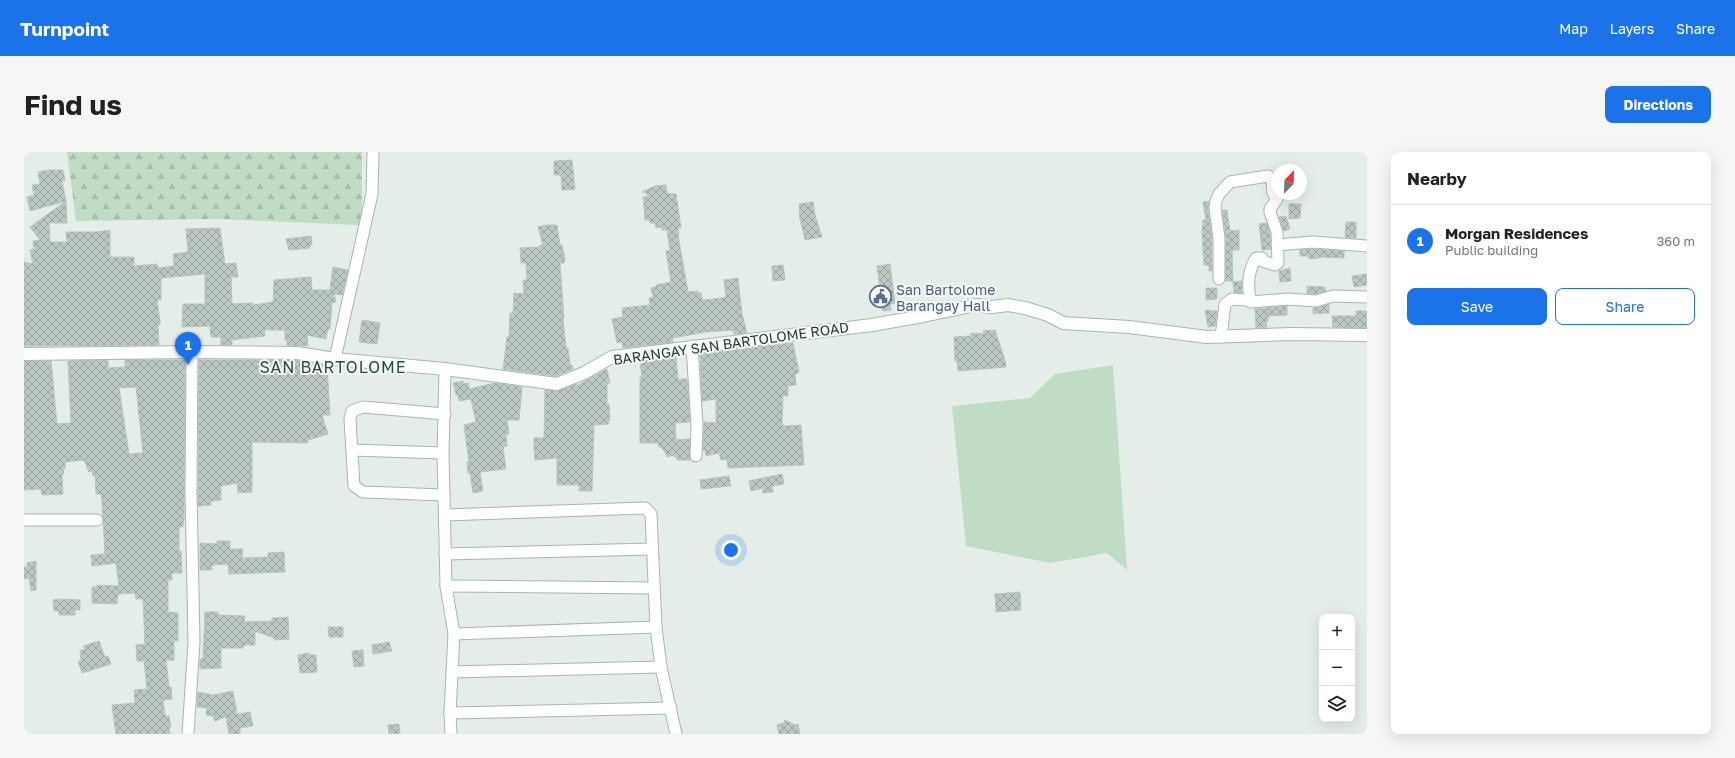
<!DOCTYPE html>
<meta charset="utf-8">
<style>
body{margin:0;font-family:"Golos Text",sans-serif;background:#f6f6f6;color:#202124}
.controls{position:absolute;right:12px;bottom:12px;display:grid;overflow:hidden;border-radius:8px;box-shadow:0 4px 16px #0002}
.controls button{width:36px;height:36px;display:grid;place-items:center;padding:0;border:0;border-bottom:1px solid #e0e0e0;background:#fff;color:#202124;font:20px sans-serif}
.compass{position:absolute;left:1247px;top:12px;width:36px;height:36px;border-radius:50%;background:#fff;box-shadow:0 4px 16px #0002;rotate:23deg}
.you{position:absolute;left:707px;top:398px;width:14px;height:14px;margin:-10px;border:3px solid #fff;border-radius:50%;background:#1a73e8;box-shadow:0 0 0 6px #1a73e833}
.badge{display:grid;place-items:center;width:26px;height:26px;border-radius:50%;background:#1a73e8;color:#fff;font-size:13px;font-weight:700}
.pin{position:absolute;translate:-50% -33px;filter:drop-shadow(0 1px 2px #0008)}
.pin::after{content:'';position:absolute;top:21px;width:14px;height:12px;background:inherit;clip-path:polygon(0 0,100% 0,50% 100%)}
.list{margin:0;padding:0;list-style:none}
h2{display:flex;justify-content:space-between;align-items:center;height:52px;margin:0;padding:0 16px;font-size:17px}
h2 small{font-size:13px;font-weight:400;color:#757577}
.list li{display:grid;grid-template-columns:26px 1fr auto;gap:12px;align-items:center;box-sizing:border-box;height:72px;padding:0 16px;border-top:1px solid #e0e0e0}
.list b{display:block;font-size:15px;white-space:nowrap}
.list p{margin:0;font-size:13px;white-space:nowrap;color:#757577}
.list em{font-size:13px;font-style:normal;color:#757577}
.actions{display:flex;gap:8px;padding:12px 16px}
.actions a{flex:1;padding:9px 0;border:1px solid #1a73e8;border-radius:8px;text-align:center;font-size:14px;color:#1a73e8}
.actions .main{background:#1a73e8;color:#fff}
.icon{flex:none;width:22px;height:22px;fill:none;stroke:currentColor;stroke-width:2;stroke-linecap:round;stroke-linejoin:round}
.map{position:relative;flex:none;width:1343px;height:582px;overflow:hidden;border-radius:8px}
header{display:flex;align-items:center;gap:24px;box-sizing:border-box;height:56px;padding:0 20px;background:#1a73e8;color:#fff}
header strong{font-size:19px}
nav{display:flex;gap:22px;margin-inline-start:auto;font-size:14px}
.intro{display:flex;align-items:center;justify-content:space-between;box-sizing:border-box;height:96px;padding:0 24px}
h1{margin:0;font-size:28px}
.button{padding:10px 18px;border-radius:8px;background:#1a73e8;color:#fff;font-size:14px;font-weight:700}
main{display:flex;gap:24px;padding:0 24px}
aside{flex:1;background:#fff;border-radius:8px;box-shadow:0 4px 16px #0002}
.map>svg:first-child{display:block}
.green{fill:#c0dcc4}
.forest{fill:url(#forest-firs)}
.building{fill:url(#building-cross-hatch);stroke:#b8c6be;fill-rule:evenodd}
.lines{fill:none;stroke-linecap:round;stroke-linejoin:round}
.street-casing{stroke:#a8b5ae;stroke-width:13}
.secondary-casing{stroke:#a4b7af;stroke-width:14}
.street{stroke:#fff;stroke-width:11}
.secondary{stroke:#fff;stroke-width:12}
.labels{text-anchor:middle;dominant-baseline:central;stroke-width:4;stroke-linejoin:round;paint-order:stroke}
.service-label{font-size:14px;fill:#4e5e75;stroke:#f5f9f7;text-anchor:start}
.street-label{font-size:14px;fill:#263d34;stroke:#f5f9f7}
.quarter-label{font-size:16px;letter-spacing:1px;fill:#244d3e;stroke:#f5f9f7}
</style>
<header>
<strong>Turnpoint</strong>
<nav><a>Map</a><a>Layers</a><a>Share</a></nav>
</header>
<div class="intro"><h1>Find us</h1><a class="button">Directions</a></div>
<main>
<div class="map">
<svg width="1343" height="582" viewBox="0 0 1343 582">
<defs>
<pattern id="forest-firs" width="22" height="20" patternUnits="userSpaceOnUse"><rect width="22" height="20" fill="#c0dcc4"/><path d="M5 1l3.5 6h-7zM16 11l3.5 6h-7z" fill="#a5bea9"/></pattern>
<pattern id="building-cross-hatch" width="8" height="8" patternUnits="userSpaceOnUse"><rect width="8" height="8" fill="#bbc7c1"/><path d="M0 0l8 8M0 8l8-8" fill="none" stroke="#98a39e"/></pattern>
</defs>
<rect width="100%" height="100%" fill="#e5ede8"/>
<!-- green -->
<path class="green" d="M1089,213L1103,418L1083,401L1026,411L942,394L928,254L1006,246L1031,222Z"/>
<!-- forest -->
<path class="forest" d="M43,0H338V67L335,73L195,67L52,69Z"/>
<!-- building -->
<g class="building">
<path d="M548,8L551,37L538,38L537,23H530V9Z"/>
<path d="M25,18H39L41,29H38L42,49L6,59L3,45L10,43L8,33L16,32L14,20Z"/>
<path d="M642,33L643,41L652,42L657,76H654L655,83H654L664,140L674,139V141H677L678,147L680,148L697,146L702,145L700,128L714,126L718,162L723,181L710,182L709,178L682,180L648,186L649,190L599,196L598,190L593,191L588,167L599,165L598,156L626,153L625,146L629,145L627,136L632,135V133L647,130L642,99H646L643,78H638V75L632,76L631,71H626L625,68H621L619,45H624L622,41L618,40L631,34Z"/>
<path d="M42,49L43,71H25L26,90H43L42,80H73L86,78V105H110V114L133,112L134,116L150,114L149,102L164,100L162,77L196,76L201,112L212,111L214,125H207L208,152L229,151V153L249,150L250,128L287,125L288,138H306L309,115L324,118L318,143L310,142L312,150L308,151L306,177H304L302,187L283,183L284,194L263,193V188H261V178H240L241,184L215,187L208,188V193H197V185H187L186,174L158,175L159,152H181V122L137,126V148H133L136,169V173H134L135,193L0,194V110L9,112L6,98L10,97L9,89L16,88L6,75Z"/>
<path d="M1185,49L1184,57L1188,86V119H1185V113H1180L1178,81L1179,68H1182L1179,50Z"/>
<path d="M789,50L791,63L798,85L781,88L775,62H776L775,52Z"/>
<path d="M1265,52H1277L1276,66L1265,67Z"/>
<path d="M1198,58H1203L1206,79L1215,78V98H1208L1209,129H1201L1202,86Z"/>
<path d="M1262,64L1266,77L1260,79L1255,65Z"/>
<path d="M1322,70H1332V86L1321,85Z"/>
<path d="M1243,71L1246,81L1247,97L1238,98L1235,72Z"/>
<path d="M523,73H533L536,93H538L541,107L540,111H536L540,167H539L542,196H544L546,213H548L549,217L532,224L479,217L483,185H485L486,161H489L490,141L500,142L499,128H503L502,111H497L496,96L516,95V93H519L514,75Z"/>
<path d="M287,84L288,93H286V96L265,98L262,87Z"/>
<path d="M1290,97L1320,99V106L1295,105V106L1285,107V104H1276V98Z"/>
<path d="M866,112L871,151L866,152L867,158L859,159L853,114Z"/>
<path d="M759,113L761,128L749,129L748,114Z"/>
<path d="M1266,116L1267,129L1256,130L1255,119Z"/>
<path d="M1343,122V133L1330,135L1328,124Z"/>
<path d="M1218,129V141L1210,140L1209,130Z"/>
<path d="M1283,134L1301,135L1302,139L1291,142L1283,141Z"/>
<path d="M1182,136H1193V147L1182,148Z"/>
<path d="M1305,152V161L1289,162V156Z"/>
<path d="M1263,154V163L1244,164V169H1242L1243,175L1232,176L1231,157Z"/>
<path d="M1181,158L1193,159L1191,174L1184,175Z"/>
<path d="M1332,159H1343V176L1309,175L1308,164H1332Z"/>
<path d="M338,168L356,171L353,192L335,190Z"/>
<path d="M971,178L981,208L982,215L934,219L933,209H931L930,185L947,184V181L960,182L959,179Z"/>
<path d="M766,191H769L775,220L771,222L772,233L764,234V244H759L758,272L760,274L777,273L780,313L704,316L703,307L697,308L695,301L682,304L681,298H679L680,270L692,271V247L678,249L676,202Z"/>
<path d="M652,205L654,227H663L666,270L651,271L652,288L666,287V308H653V305H650V303L643,305L640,298H639L638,295H635L634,291H616V225H618L616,209Z"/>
<path d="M84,208V216L101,215V208H161L160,365L159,375H155V399H157L158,421H148V428H144V460L154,461V489L150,488V508H142L145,535H147L148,547L139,548L141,564H145L147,575H145L146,582H92L88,553L111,551L110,538L123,537L120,509H113L112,493L121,492L119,447H112L111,441L94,442L93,452L68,451V435H73V433L95,434L92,411L68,414L67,403L81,402L78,349L77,342H72L71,323L69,324L68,319L65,320L60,308L41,310V317H39L40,322H38L39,342L18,343L17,337L0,338V209H27L33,272L47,271L44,209ZM112,235L119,301L105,302L95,236Z"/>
<path d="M175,208H272L276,209V211H289V213H303L306,263H298L304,282L284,288V291L228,290V340L214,341L213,331L197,334V348L187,349V353L174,354Z"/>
<path d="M583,217L586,231H583V252H585L586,268L584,269L585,272L570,273L568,339H555V333H533V306L511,308L510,298V286H520L521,238L532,239L552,232V234Z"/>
<path d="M439,229V232L444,231L445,237L471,231L498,235L495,268H483L485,282H482L483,294L479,295L482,317L456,320L459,339L449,341L446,321H444L443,310H445L440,273L452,270L447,247L435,249L434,243H432L429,231Z"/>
<path d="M758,322L760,332L748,334L749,340L739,341V336L727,339L725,329Z"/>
<path d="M705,324L707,334L677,337L676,328Z"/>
<path d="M193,389H206V397H219L218,406L244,405V401L260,400L261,420L205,422L204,412L188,413V418H176V391L193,392Z"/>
<path d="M12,409V438L7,439L5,426L0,427V415H4L3,411Z"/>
<path d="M996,440L997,458L972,460L971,442Z"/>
<path d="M35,447L56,448V458H51V463H35V459H30L29,448Z"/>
<path d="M181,460H194V463L221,464L220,470L248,469V466L264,465L265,487L250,488V486L231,479V493H220L219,496H197V516L176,517V507H179Z"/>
<path d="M304,475H319V485H305Z"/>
<path d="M75,489L81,505L84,504L87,512L58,521L54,509H57L56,498H61L59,494Z"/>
<path d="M365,490L368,499L349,502L348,493Z"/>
<path d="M339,498L340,514L330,515L328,499Z"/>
<path d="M285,501V503H292L293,520L276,521L274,503Z"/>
<path d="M209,539L213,562L226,560L229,574L216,576V582H205L202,565L191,569L189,564L182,563L183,556L173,555L174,540L190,543Z"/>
<path d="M761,568L771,573L774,572L776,582H755L753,573L760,571Z"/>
<path d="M375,572L376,582H365L364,573Z"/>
</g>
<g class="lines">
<defs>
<g id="street">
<path d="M1253,93L1289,90L1343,94"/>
<path d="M1195,127V86L1191,56L1192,49L1195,42L1206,30L1244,24L1248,28L1249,41L1253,47L1246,57V60L1253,80L1254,111L1251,113L1238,109V106H1232C1225,117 1223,132 1226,145L1223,148L1208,147L1201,152L1197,185"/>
<path d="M1223,148L1227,150L1264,147L1292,149L1309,144L1343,145"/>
<path d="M668,194L673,273L672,304"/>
<path d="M311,207L348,42L349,0"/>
<path d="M421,217L419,301L422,434L430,482L426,561L647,556"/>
<path d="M328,298L419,301"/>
<path d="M420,343L339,340L330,334L326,267L328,259L339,255L421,262"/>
<path d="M421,363L621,356L627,362L632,475L637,515L652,582"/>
<path d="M0,368H73"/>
<path d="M421,402L628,397"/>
<path d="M422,434L629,436"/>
<path d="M430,482L632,475"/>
<path d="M428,520L637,515"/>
<path d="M426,561L427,582"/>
<path d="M164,582L170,490L167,340L168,200"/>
</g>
<path id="secondary" d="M0,202L168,200L273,201L311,207L421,217L533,232L560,221L588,205L848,173L899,164L952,153L968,155L984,153L1001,156L1024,163L1039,171L1105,175L1183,185L1267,182L1343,183"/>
</defs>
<!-- street casing -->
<use href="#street" class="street-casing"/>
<!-- secondary casing -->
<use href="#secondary" class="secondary-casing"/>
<!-- street -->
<use href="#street" class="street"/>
<!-- secondary -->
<use href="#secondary" class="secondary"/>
</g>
<!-- icons -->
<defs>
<symbol id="civic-ring" viewBox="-11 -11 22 22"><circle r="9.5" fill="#f5f9f7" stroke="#5c6f8a" stroke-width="1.5"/><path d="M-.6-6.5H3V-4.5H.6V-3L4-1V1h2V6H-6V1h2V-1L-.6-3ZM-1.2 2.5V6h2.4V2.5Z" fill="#5c6f8a"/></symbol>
</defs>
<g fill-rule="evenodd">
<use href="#civic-ring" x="844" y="132" width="25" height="25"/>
</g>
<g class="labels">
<!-- service labels -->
<g class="service-label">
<text x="872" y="137">San Bartolome<tspan x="872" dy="16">Barangay Hall</tspan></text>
</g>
<!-- street labels -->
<g class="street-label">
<text transform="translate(707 191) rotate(-8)">BARANGAY SAN BARTOLOME ROAD</text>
</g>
<!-- quarter labels -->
<g class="quarter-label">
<text x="309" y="215">SAN BARTOLOME</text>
</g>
</g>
</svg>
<div class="controls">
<button>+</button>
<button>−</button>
<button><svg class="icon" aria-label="layers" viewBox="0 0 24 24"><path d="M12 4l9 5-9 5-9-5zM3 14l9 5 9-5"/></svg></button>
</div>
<svg class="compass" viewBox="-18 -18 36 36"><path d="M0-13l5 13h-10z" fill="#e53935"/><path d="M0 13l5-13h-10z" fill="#757577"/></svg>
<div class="you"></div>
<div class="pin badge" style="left:164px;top:213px">1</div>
</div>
<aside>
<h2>Nearby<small></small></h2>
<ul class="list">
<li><span class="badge">1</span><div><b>Morgan Residences</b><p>Public building</p></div><em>360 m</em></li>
</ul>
<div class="actions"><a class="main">Save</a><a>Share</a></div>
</aside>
</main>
